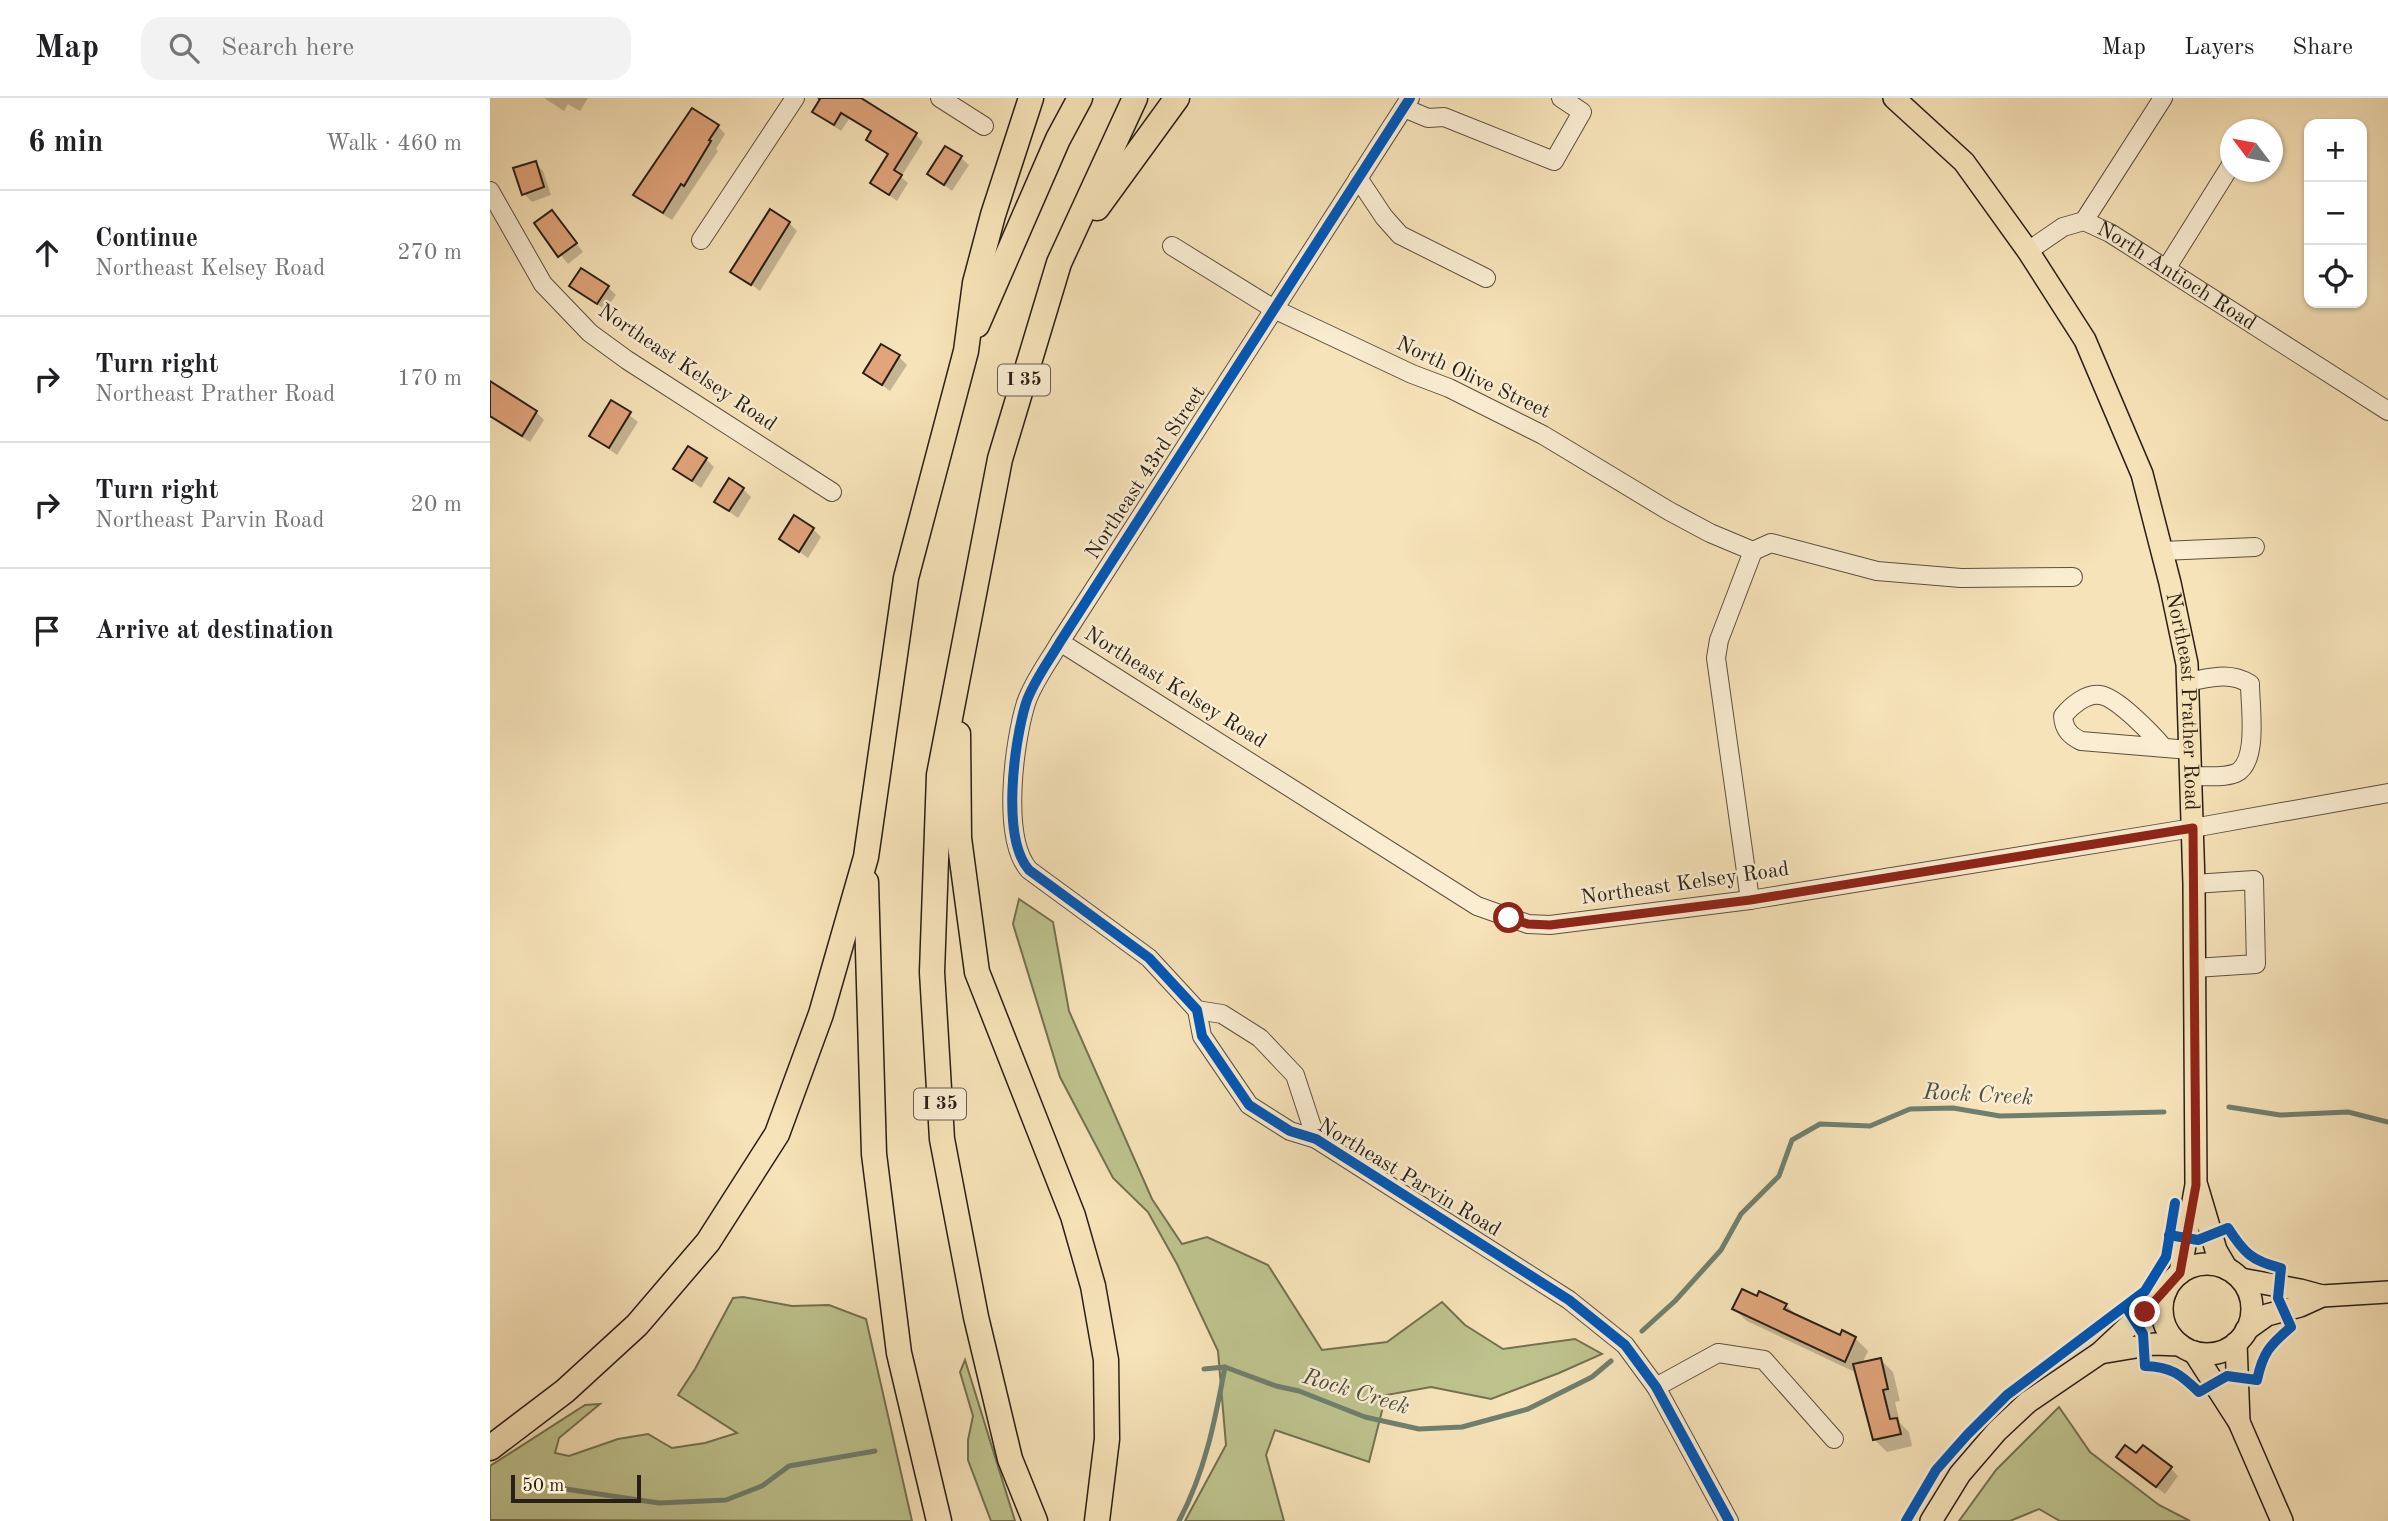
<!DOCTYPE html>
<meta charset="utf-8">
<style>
body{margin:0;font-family:"Old Standard TT",serif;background:#f2f2f2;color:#202124}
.controls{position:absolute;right:21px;top:21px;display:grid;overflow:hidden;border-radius:14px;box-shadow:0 2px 5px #0004}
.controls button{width:63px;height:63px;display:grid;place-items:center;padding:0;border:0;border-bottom:2px solid #e0e0e0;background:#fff;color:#202124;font:35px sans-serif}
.compass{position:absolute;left:1730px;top:21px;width:63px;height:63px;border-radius:50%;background:#fff;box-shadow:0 2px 5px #0004;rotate:302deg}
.scale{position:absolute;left:21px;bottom:18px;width:130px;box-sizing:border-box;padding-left:7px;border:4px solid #281f17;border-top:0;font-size:19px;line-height:24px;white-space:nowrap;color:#281f17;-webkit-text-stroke:5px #faedd2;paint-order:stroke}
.stop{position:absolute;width:21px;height:21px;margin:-16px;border:5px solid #8f2418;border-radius:50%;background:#fff}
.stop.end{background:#8f2418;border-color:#fff;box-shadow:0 2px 7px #0008}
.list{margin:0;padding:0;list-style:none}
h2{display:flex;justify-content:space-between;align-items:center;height:91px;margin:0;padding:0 28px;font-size:30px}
h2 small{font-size:23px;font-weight:400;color:#757577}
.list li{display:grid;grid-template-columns:46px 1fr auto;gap:21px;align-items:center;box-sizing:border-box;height:126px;padding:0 28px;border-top:2px solid #e0e0e0}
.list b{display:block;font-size:26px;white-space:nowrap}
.list p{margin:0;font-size:23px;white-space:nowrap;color:#757577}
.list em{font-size:23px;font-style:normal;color:#757577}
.icon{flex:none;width:38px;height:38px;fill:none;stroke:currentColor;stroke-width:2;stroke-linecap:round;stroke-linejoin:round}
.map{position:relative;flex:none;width:1898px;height:1423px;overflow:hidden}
header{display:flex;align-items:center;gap:42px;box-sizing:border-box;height:98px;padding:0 35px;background:#fff;border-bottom:2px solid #e0e0e0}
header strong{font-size:33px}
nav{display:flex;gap:38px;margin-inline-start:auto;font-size:24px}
.search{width:490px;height:63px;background:#f2f2f2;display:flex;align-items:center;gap:18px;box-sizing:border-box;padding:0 24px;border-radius:21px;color:#757577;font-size:26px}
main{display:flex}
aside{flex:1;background:#fff}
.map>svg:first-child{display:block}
.green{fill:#bec38e;stroke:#737152;stroke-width:2}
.shadow{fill:#0003}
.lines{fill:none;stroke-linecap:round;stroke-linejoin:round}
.stream{stroke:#6f7f6f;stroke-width:5}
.building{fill:#e1a47b;stroke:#281f17;stroke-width:2}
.minor-casing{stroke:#5c5040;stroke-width:20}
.major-casing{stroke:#281f17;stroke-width:24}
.highway-casing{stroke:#281f17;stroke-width:27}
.minor{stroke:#faedd2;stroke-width:18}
.major{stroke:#f7e3b9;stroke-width:21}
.highway{stroke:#f7e3b9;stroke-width:24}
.cycleway-casing{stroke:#faedd2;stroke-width:15}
.cycleway{stroke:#0057b8;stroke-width:10}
.route{stroke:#8f2418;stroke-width:9}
.labels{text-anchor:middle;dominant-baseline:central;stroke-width:5;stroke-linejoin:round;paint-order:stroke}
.shield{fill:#faedd2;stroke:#675d4f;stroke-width:2}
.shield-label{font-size:19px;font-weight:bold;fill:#281f17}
.street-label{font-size:21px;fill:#281f17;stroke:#faedd2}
.water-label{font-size:23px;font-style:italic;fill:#4b4f43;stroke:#faedd2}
</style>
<header>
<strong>Map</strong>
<div class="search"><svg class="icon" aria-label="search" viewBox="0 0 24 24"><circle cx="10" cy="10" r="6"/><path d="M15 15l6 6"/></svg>Search here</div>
<nav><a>Map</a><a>Layers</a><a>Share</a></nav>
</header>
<main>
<aside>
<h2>6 min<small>Walk · 460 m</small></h2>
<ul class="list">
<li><svg class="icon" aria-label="ahead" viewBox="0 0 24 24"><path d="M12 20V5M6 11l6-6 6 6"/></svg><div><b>Continue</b><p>Northeast Kelsey Road</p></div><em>270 m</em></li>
<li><svg class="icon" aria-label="right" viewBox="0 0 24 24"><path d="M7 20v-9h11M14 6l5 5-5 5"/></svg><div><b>Turn right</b><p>Northeast Prather Road</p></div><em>170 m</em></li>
<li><svg class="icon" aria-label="right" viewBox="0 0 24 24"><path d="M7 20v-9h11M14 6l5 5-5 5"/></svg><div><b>Turn right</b><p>Northeast Parvin Road</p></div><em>20 m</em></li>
<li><svg class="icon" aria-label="arrive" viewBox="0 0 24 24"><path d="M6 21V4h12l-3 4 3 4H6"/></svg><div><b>Arrive at destination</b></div></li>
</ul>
</aside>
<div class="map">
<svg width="1898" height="1423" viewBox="0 0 1898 1423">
<rect width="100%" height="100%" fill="#f7e3b9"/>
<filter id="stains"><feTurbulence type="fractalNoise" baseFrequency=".00286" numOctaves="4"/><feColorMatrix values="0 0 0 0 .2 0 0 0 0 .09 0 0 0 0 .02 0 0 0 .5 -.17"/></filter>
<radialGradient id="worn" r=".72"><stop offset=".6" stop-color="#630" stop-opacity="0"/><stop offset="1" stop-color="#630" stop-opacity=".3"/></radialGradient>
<!-- green -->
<g class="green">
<path d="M529,801L563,824L579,913L662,1101L692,1146L717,1139L778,1167L832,1252L897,1244L952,1204L975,1227L1013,1251L1085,1241L1112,1256L1069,1275L1001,1301L941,1289L896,1297L879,1364L785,1332L776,1357L794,1423H695L736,1347L728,1253L687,1166L658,1114L623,1080L570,979L523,826Z"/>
<path d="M253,1199L302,1208L339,1207L376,1221L422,1423L0,1422V1368L95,1307L110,1306L69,1340L65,1355L79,1358L128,1341L158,1336L182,1350L215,1345L247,1335L188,1297L205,1271L243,1200Z"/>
<path d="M475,1262L525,1423H501L478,1362V1342L483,1318L470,1274Z"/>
<path d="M1569,1309L1600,1354L1669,1407L1700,1423H1570L1549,1411L1520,1423H1469L1506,1372Z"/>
</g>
<!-- shadow -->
<g class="shadow">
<path d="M54,0H98L90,13L78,6L74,13Z"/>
<path d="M333,0H369L426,37L433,44L411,79L418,85L407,103L382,85L399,58L378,42L382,35L359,21L351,33L331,20L324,13Z"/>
<path d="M228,28L235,36L226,51L228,53L182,122L153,104L146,97Z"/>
<path d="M471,60L479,67L462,93L440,76Z"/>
<path d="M45,65L53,73L61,97L42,104L34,96Z"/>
<path d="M62,114L93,154L78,166L46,126Z"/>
<path d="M299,125L307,133L270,193L243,173Z"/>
<path d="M82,187L118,189L126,197L115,212Z"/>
<path d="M409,259L417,267L400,293L375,274Z"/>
<path d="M0,285L46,314L54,322L40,344L0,319Z"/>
<path d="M122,304L148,324L127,357L101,338Z"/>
<path d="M216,361L224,369L211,390L185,371Z"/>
<path d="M253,391L261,399L248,420L226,404Z"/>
<path d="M323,431L331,439L318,460L292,441Z"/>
<path d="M1268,1200L1296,1207L1309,1220L1351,1240L1353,1234L1365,1240L1378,1253L1372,1266L1391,1262L1403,1274L1410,1303L1405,1304L1410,1325L1419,1334L1422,1348L1397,1354L1384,1341L1367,1275L1257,1223L1244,1211Z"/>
<path d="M1646,1357L1680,1370L1688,1378L1675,1396L1628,1359Z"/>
</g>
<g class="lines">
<!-- stream -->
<g class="stream">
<path d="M1739,1009L1790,1017L1858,1014L1898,1024"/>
<path d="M1152,1233L1185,1203L1231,1152L1251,1116L1289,1078L1302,1042L1330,1026L1380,1028L1420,1011L1463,1010L1510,1018L1674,1014"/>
<path d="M714,1271L735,1269L786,1288L809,1293L875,1319L929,1331L972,1329L1038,1311L1102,1279L1121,1263"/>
<path d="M62,1389L169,1405L236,1402L272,1388L299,1368L385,1353"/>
<path d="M689,1423C715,1374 725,1323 735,1269"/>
</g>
</g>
<!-- building -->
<g class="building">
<path d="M328,0H371L427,35L404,72L412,77L399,97L380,85L398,56L376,42L381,33L351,15L344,27L322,14L330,1Z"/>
<path d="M202,10L229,27L219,42L221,43L194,88L191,86L173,115L143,97Z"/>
<path d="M455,48L472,58L454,87L437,76Z"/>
<path d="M46,63L54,89L32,97L23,70Z"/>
<path d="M280,111L300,124L261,187L240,174Z"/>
<path d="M62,112L87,145L68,159L44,125Z"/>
<path d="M91,170L119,188L107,206L79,188Z"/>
<path d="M391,246L410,257L392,287L373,275Z"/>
<path d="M0,283L47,313L32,338L0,318Z"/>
<path d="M121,302L141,314L119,350L99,338Z"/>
<path d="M198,348L217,360L202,383L183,371Z"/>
<path d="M239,380L254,390L239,413L224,404Z"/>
<path d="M304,417L324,430L309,454L289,441Z"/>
<path d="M1252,1191L1267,1198L1269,1193L1297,1206L1294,1211L1350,1237L1352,1232L1366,1239L1355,1264L1242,1211Z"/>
<path d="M1391,1260L1398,1291L1393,1292L1400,1321L1407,1320L1411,1336L1383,1342L1363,1266Z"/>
<path d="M1635,1347L1646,1355L1653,1347L1682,1369L1666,1389L1626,1359Z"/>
</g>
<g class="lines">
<defs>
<g id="minor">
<path d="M450,0L494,28"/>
<path d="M920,0L570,544C559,563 543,584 536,605C524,644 511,740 539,772L659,860L707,912L712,938L759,1007L800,1033L826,1041L1079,1202L1135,1247L1166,1289L1239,1423"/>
<path d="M914,10L938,20L954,19L1064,63L1092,14L1071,0"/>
<path d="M868,80L894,119L910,137L996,180"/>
<path d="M0,93L53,186L100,235L137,262L342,394"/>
<path d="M1594,123L1673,0"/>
<path d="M211,142L305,0"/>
<path d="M682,148L784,211L922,276L959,290L1053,337L1179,413L1220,435L1263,453"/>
<path id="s1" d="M1538,153L1573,129L1594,123L1620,135L1898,313"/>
<path d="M1676,171L1741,67"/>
<path d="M1263,453L1281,445L1387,473L1471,480L1583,479"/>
<path d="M1672,453L1765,449"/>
<path d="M570,544L987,808L1038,826L1060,827L1260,802L1703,730L1898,695"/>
<path d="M1697,584C1720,580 1739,573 1760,586C1760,608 1769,664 1746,675C1734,680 1714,678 1701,678"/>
<path d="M1674,650C1663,637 1627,599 1610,597C1596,595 1581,608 1573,618C1574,631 1579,637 1591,643L1700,652"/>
<path d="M1704,786L1764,782L1766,866L1705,870"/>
<path d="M1260,802L1226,560L1229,542L1263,453"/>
<path d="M707,912L732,916L770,940L805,977L826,1041"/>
<path d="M1166,1289L1228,1255L1274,1262L1344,1341"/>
</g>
<g id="major">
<path id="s2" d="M1404,0L1474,64L1538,153L1595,242L1652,376L1680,485L1697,566L1704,786L1706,1087L1690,1175"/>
<path d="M1707,1088L1726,1152L1737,1171"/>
<circle cx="1717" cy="1211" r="45"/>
<path d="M1751,1181L1810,1192L1832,1198"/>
<path d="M1756,1232L1777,1217L1810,1208L1832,1198L1898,1194"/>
<path d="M1746,1245L1749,1324"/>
<path d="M1704,1254L1749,1324L1792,1423"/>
<path d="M1610,1255L1664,1246L1690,1247"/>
<path d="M1441,1423L1470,1376L1507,1333L1538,1304L1610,1255L1676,1193"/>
</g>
<g id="highway">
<path d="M607,110L687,0"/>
<path d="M487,227L568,41L590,0"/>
<path d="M468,636L469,740L487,874L583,1118L603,1188L616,1262L617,1341L607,1423"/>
<path d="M376,784L384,1056L409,1255L449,1423"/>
<path d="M0,1350L75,1293L147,1227L218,1144L287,1036L331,916L376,759L416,480L476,253L485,185L503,117L541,0"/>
<path d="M545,1423L520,1361L486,1219L452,1041L442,874L449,677L510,361L569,165L645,0"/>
</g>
</defs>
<!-- minor casing -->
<use href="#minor" class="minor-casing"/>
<!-- major casing -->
<use href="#major" class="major-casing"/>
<!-- highway casing -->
<use href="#highway" class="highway-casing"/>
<!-- minor -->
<use href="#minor" class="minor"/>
<!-- major -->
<use href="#major" class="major"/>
<!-- highway -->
<use href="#highway" class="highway"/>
<defs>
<g id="cycleway">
<path d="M920,0L570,544C559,563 543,584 536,605C524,644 511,740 539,772L659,860L707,912L712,938L759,1007L800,1033L826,1041L1079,1202L1135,1247L1166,1289L1239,1423"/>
<path d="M1636,1209L1653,1236L1655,1268C1682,1269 1690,1276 1709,1294L1737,1278L1767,1282C1773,1254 1780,1247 1801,1229L1788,1200L1791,1170C1762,1163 1754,1155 1738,1130L1708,1142L1679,1137"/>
<path d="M1416,1423L1446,1372L1477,1337L1517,1297L1655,1193L1676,1159L1685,1105"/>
</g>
</defs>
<!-- cycleway casing -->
<use href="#cycleway" class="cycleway-casing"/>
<!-- cycleway -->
<use href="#cycleway" class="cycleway"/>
</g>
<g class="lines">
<!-- route -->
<path class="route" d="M1019,820L1038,826L1060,827L1260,802L1703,730L1706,1087L1690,1175L1655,1214"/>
</g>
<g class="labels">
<!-- shield labels -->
<g class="shield">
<rect x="508" y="266.5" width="52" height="31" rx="5"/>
<rect x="424" y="990.5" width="52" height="31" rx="5"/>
</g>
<g class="shield-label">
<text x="534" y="282">I 35</text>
<text x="450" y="1006">I 35</text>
</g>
<!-- street labels -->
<g class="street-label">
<text stroke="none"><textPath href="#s1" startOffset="172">North Antioch Road</textPath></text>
<text transform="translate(197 270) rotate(34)">Northeast Kelsey Road</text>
<text transform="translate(983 280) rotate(25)">North Olive Street</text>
<text transform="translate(656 375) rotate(-57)">Northeast 43rd Street</text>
<text transform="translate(685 590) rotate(32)">Northeast Kelsey Road</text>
<text stroke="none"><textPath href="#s2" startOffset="688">Northeast Prather Road</textPath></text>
<text transform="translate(1195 786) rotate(-8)">Northeast Kelsey Road</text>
<text transform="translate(919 1080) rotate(31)">Northeast Parvin Road</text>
</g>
<!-- water labels -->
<g class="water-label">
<text transform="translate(1488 997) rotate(3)">Rock Creek</text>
<text transform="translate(866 1294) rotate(17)">Rock Creek</text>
</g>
</g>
<rect width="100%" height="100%" filter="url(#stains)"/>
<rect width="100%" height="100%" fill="url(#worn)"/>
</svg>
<div class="controls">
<button>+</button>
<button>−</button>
<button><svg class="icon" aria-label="locate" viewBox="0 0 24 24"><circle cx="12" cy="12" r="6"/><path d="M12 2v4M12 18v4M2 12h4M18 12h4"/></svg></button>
</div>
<svg class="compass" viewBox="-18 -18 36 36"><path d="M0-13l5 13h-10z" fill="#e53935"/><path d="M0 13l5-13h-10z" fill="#757577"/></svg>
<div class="scale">50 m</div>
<div class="stop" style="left:1019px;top:820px"></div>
<div class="stop end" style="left:1655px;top:1214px"></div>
</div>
</main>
